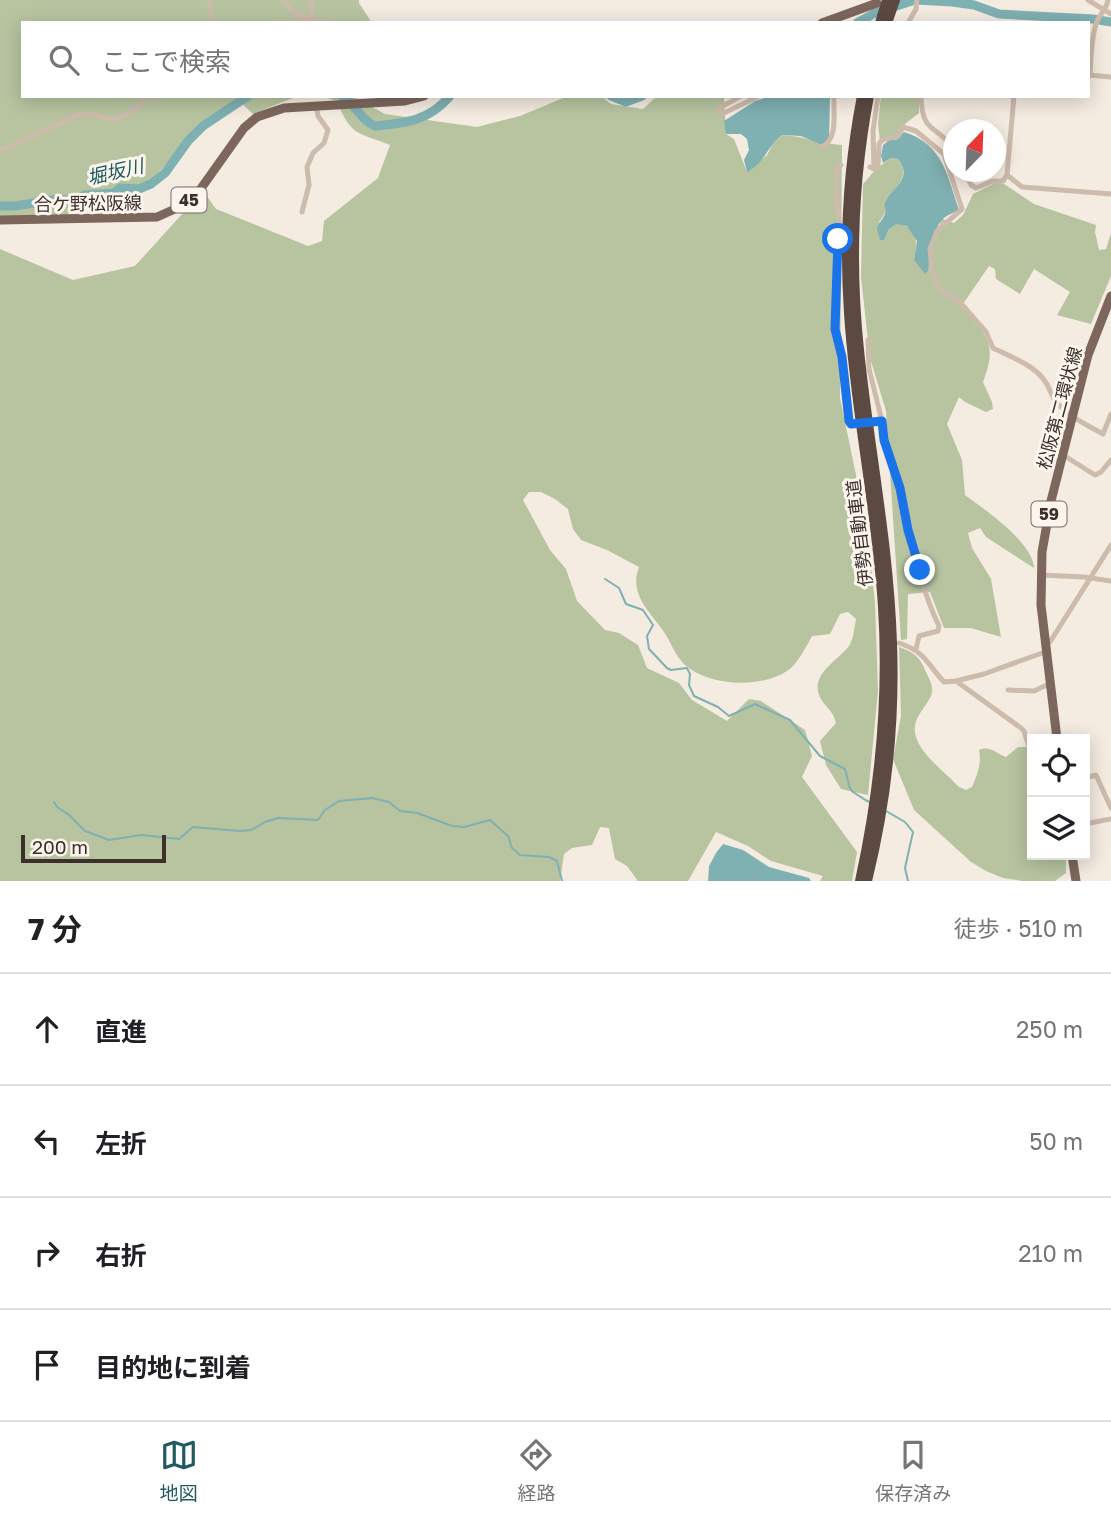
<!DOCTYPE html>
<html lang="ja">
<meta charset="utf-8">
<style>
body{margin:0;font-family:"Golos Text","Noto Sans JP",sans-serif;background:#f2f2f2;color:#202124}
.controls{position:absolute;right:21px;bottom:21px;display:grid;overflow:hidden;border-radius:0px;box-shadow:0 4px 18px #0003}
.controls button{width:63px;height:63px;display:grid;place-items:center;padding:0;border:0;border-bottom:2px solid #e0e0e0;background:#fff;color:#202124;font:35px sans-serif}
.compass{position:absolute;left:943px;top:119px;width:63px;height:63px;border-radius:50%;background:#fff;box-shadow:0 4px 18px #0003;rotate:23deg}
.scale{position:absolute;left:21px;bottom:18px;width:145px;box-sizing:border-box;padding-left:7px;border:4px solid #3b302b;border-top:0;font-size:19px;line-height:24px;white-space:nowrap;color:#3b302b;-webkit-text-stroke:5px #fbf5ee;paint-order:stroke}
.stop{position:absolute;width:21px;height:21px;margin:-16px;border:5px solid #1a73e8;border-radius:50%;background:#fff}
.stop.end{background:#1a73e8;border-color:#fff;box-shadow:0 2px 7px #0008}
.list{margin:0;padding:0;list-style:none}
h2{display:flex;justify-content:space-between;align-items:center;height:91px;margin:0;padding:0 28px;font-size:30px}
h2 small{font-size:23px;font-weight:400;color:#757577}
.list li{display:grid;grid-template-columns:46px 1fr auto;gap:21px;align-items:center;box-sizing:border-box;height:112px;padding:0 28px;border-top:2px solid #e0e0e0}
.list b{display:block;font-size:26px;white-space:nowrap}
.list em{font-size:23px;font-style:normal;color:#757577}
.icon{flex:none;width:38px;height:38px;fill:none;stroke:currentColor;stroke-width:2;stroke-linecap:round;stroke-linejoin:round}
.map{position:relative;flex:none;width:1111px;height:881px;overflow:hidden}
.search{position:absolute;background:#fff;box-shadow:0 4px 18px #0003;left:21px;right:21px;top:21px;height:77px;display:flex;align-items:center;gap:18px;box-sizing:border-box;padding:0 24px;border-radius:0px;color:#757577;font-size:26px}
.sheet{height:539px;background:#fff}
nav{display:flex;justify-content:space-around;align-items:center;box-sizing:border-box;height:98px;border-top:2px solid #e0e0e0;background:#fff;font-size:19px;color:#757577}
nav a{display:grid;justify-items:center;gap:4px}
nav .on{color:#1f5a5e}
.map>svg:first-child{display:block}
.green{fill:#b8c4a0}
.water{fill:#7fb0b2}
.lines{fill:none;stroke-linecap:round;stroke-linejoin:round}
.stream{stroke:#7fb0b2;stroke-width:2}
.river{stroke:#7fb0b2;stroke-width:9}
.minor{stroke:#cdbbac;stroke-width:5}
.primary{stroke:#7d675c;stroke-width:9}
.motorway{stroke:#5c4a42;stroke-width:10}
.minor-bridge{stroke:#cdbbac;stroke-width:5}
.route{stroke:#1a73e8;stroke-width:9}
.labels{text-anchor:middle;dominant-baseline:central;stroke-width:6;stroke-linejoin:round;paint-order:stroke}
.shield{fill:#fbf5ee;stroke:#756b66;stroke-width:2}
.shield-label{font-size:16px;font-weight:bold;fill:#3b302b}
.street-label{font-size:18px;fill:#3b302b;stroke:#fbf5ee}
.water-label{font-size:19px;font-style:italic;fill:#1f5a5e;stroke:#fbf5ee}
</style>
<div class="map">
<svg width="1111" height="881" viewBox="0 0 1111 881">
<rect width="100%" height="100%" fill="#f4ebe1"/>
<!-- green -->
<g class="green">
<path d="M0,0H359V3L372,23H23V96H298L253,114L237,99L197,126L151,182L55,219L0,220Z"/>
<path d="M321,96H352L385,114L477,127L520,116L568,96H601L611,104L643,109L657,96H724L726,134L734,139L747,172L767,155L774,142L782,135C803,136 821,144 842,145L840,398L867,528L875,603L878,691L868,795L841,789L826,765L820,741L836,723C833,709 823,706 819,695C811,673 839,660 849,646C854,638 854,628 856,619L848,612L840,614L830,634L812,636C806,647 800,659 791,668C766,689 710,687 685,665C675,656 670,640 662,629C648,610 629,593 639,567L607,550L581,540L573,529L568,509L555,499L541,492H529L523,500L550,550L566,569L577,601L605,630L619,633L638,645L647,668L679,683L692,700L727,721L749,699L761,701L805,730L812,756L802,777L857,852L852,881H820L823,876L771,861L748,846L716,832L688,881H638L627,866L615,859L609,828L600,827L592,845L572,848L564,854L560,881H0V249L73,280L135,266L203,191L216,209L308,246L322,241L324,221L378,178L390,145C358,132 351,137 337,101Z"/>
<path d="M881,96H919V113L905,124L900,134L880,142L878,124Z"/>
<path d="M891,158L898,159C916,182 882,191 885,213L879,222L888,230L896,223C920,228 917,240 914,260L929,254L942,219L954,223L963,215L973,194L997,182L1004,184L1034,204L1096,225L1095,232L1099,250L1106,249L1111,233V276L1091,324L1057,315L1070,292L1034,269L1020,294L996,279L995,269L989,266L963,304C985,338 999,340 983,382L992,402L993,409L986,412L965,402L959,397L947,424L962,460L965,495C985,510 1033,542 1034,568L986,537L980,528L968,533L972,548L991,579L1001,637L971,628H944L930,592L908,594L907,639L901,640L886,411L870,358L861,277L863,184L876,169Z"/>
<path d="M899,647C914,652 920,657 926,672C928,676 931,682 932,687C935,703 909,715 916,737C922,756 945,772 959,787L966,790L972,787C977,775 982,764 979,750C990,745 997,754 1006,757L1018,747H1032V855H1066V873L1055,881H1022L1003,878L986,871L971,862L914,810L893,759L901,716Z"/>
</g>
<!-- water -->
<g class="water">
<path d="M771,96H830L829,144H820L801,136L782,135C768,145 765,163 747,172L744,160L749,150L747,139L741,134H726L724,121L755,101Z"/>
<path d="M904,132C943,144 947,175 959,210C954,212 948,215 944,218C933,227 929,258 928,271L925,274L914,260L917,241L907,226L896,224L888,230L884,240H880L877,229C878,224 883,219 885,214C886,210 884,206 885,203C892,187 914,179 898,159L891,158L883,163L881,156L883,145L892,138L896,140Z"/>
<path d="M723,844L743,850L769,867L809,878L811,881H708L709,866L716,853Z"/>
</g>
<g class="lines">
<!-- stream -->
<g class="stream">
<path d="M605,579L619,588L626,604L643,610L653,625L647,636L649,649L667,668L671,670L687,668L690,674L689,685L694,696L718,707L729,716L755,704L790,720L820,756L845,769C852,793 844,787 869,802"/>
<path d="M54,802L57,807L69,815L85,831L109,840L141,835L179,839L193,827L240,831L251,830L265,822L278,818L318,820L325,810L339,801L372,798L389,802L400,811L417,813L452,826L464,827L490,820L508,836L512,848L520,855L549,857L557,861L562,881"/>
<path d="M886,811L905,822L913,832L905,868L908,881"/>
</g>
<!-- river -->
<g class="river">
<path d="M916,0L952,2L974,5L999,14L1093,19L1111,22"/>
<path d="M857,23L875,13L915,0"/>
<path d="M342,96C355,103 361,121 375,126C406,123 429,121 450,96"/>
<path d="M611,96L626,102L642,96"/>
<path d="M0,206H15L59,199L74,201L84,195L114,193L120,188L139,189L151,184L165,173L188,141L203,126L248,96"/>
</g>
<!-- minor -->
<g class="minor">
<path d="M209,0L211,15L217,23"/>
<path d="M282,0L295,13L312,20L311,0"/>
<path d="M1088,0L1111,14"/>
<path d="M271,23H284"/>
<path d="M288,23L312,20L333,23"/>
<path d="M908,23L916,9L917,0"/>
<path d="M1088,75L1111,77"/>
<path d="M1090,75C1091,58 1091,40 1096,24C1099,14 1106,11 1108,0"/>
<path d="M741,96L718,109L719,113L722,114L759,96"/>
<path d="M921,96C922,133 934,124 954,148"/>
<path d="M821,147C839,140 833,113 834,96"/>
<path d="M0,151L80,114C108,111 103,131 134,109C140,104 143,103 145,96"/>
<path d="M841,165L837,166L836,194L840,227L835,329L842,357L849,421L851,424"/>
<path d="M870,167L874,169L873,131L878,96"/>
<path d="M874,169L878,168L879,144L882,140L898,136L903,127L916,131L944,154L962,209L937,231L930,249L932,270L936,282L942,292L958,300L986,332L993,348C1009,356 1034,365 1044,380C1050,387 1051,397 1058,404C1070,417 1087,425 1103,434L1111,414"/>
<path d="M965,172L971,185L976,188L993,181H1003L1007,175L1014,96"/>
<path d="M1007,175L1022,187L1111,194"/>
<path d="M302,212L309,185L307,167L313,153L324,143L328,130L318,116L316,105"/>
<path d="M868,340L869,369L882,421"/>
<path d="M880,420L884,424C884,447 894,468 900,491C912,537 918,583 939,626L938,631L919,636L916,649"/>
<path d="M1063,455L1095,475L1101,472L1111,460"/>
<path d="M1041,575L1084,577L1111,581"/>
<path d="M899,643C926,652 927,664 944,682L956,681L1021,728L1024,731L1029,747L1032,748"/>
<path d="M1044,644L1050,642L1111,545"/>
<path d="M956,681L984,674L1045,652"/>
<path d="M1008,690L1034,691L1049,684"/>
<path d="M1085,778L1096,775L1111,808"/>
<path d="M1085,824L1111,819"/>
</g>
<!-- primary -->
<g class="primary">
<path d="M822,23L877,3"/>
<path d="M0,220L157,217L184,205L197,194L244,128L257,117L284,108L405,101L424,96"/>
<path d="M1057,739L1041,605L1042,552L1051,501L1088,355L1111,296"/>
<path d="M1072,855L1076,881"/>
</g>
<!-- motorway -->
<g class="motorway">
<path d="M880,23L887,0"/>
<path d="M887,23L895,0"/>
<path d="M860,881C880,790 889,701 883,607C877,509 855,411 849,313C844,240 848,168 862,96"/>
<path d="M867,881C886,804 895,724 892,644C889,545 869,448 859,350C850,265 853,180 869,96"/>
</g>
<!-- minor-bridge -->
<path class="minor-bridge" d="M851,424L880,420"/>
</g>
<g class="lines">
<!-- route -->
<path class="route" d="M838,239L835,329L842,357L849,421L851,424L882,421L884,440L900,488L908,530L920,570"/>
</g>
<g class="labels">
<!-- shield labels -->
<g class="shield">
<rect x="171.5" y="187.5" width="35" height="25" rx="5"/>
<rect x="1031.5" y="501.5" width="35" height="25" rx="5"/>
</g>
<g class="shield-label">
<text x="189" y="200">45</text>
<text x="1049" y="514">59</text>
</g>
<!-- street labels -->
<g class="street-label">
<text transform="translate(88 203) rotate(-1)">合ケ野松阪線</text>
<text transform="translate(1059 408) rotate(-75)">松阪第二環状線</text>
<text transform="translate(859 533) rotate(-97)">伊勢自動車道</text>
</g>
<!-- water labels -->
<g class="water-label">
<text transform="translate(115 171) rotate(-13)">堀坂川</text>
</g>
</g>
</svg>
<div class="controls">
<button><svg class="icon" aria-label="locate" viewBox="0 0 24 24"><circle cx="12" cy="12" r="6"/><path d="M12 2v4M12 18v4M2 12h4M18 12h4"/></svg></button>
<button><svg class="icon" aria-label="layers" viewBox="0 0 24 24"><path d="M12 4l9 5-9 5-9-5zM3 14l9 5 9-5"/></svg></button>
</div>
<svg class="compass" viewBox="-18 -18 36 36"><path d="M0-13l5 13h-10z" fill="#e53935"/><path d="M0 13l5-13h-10z" fill="#757577"/></svg>
<div class="scale">200 m</div>
<div class="stop" style="left:838px;top:239px"></div>
<div class="stop end" style="left:920px;top:570px"></div>
<div class="search"><svg class="icon" aria-label="search" viewBox="0 0 24 24"><circle cx="10" cy="10" r="6"/><path d="M15 15l6 6"/></svg>ここで検索</div>
</div>
<section class="sheet">
<h2>7 分<small>徒歩 · 510 m</small></h2>
<ul class="list">
<li><svg class="icon" aria-label="ahead" viewBox="0 0 24 24"><path d="M12 20V5M6 11l6-6 6 6"/></svg><div><b>直進</b></div><em>250 m</em></li>
<li><svg class="icon" aria-label="left" viewBox="0 0 24 24"><path d="M17 20v-9H6M10 6l-5 5 5 5"/></svg><div><b>左折</b></div><em>50 m</em></li>
<li><svg class="icon" aria-label="right" viewBox="0 0 24 24"><path d="M7 20v-9h11M14 6l5 5-5 5"/></svg><div><b>右折</b></div><em>210 m</em></li>
<li><svg class="icon" aria-label="arrive" viewBox="0 0 24 24"><path d="M6 21V4h12l-3 4 3 4H6"/></svg><div><b>目的地に到着</b></div></li>
</ul>
</section>
<nav>
<a class="on"><svg class="icon" aria-label="map" viewBox="0 0 24 24"><path d="M3 6l6-2 6 2 6-2v14l-6 2-6-2-6 2zM9 4v14M15 6v14"/></svg>地図</a>
<a><svg class="icon" aria-label="directions" viewBox="0 0 24 24"><path d="M12 3l9 9-9 9-9-9zM9 14v-3h6M13 9l2 2-2 2"/></svg>経路</a>
<a><svg class="icon" aria-label="saved" viewBox="0 0 24 24"><path d="M7 4h10v16l-5-4-5 4z"/></svg>保存済み</a>
</nav>
